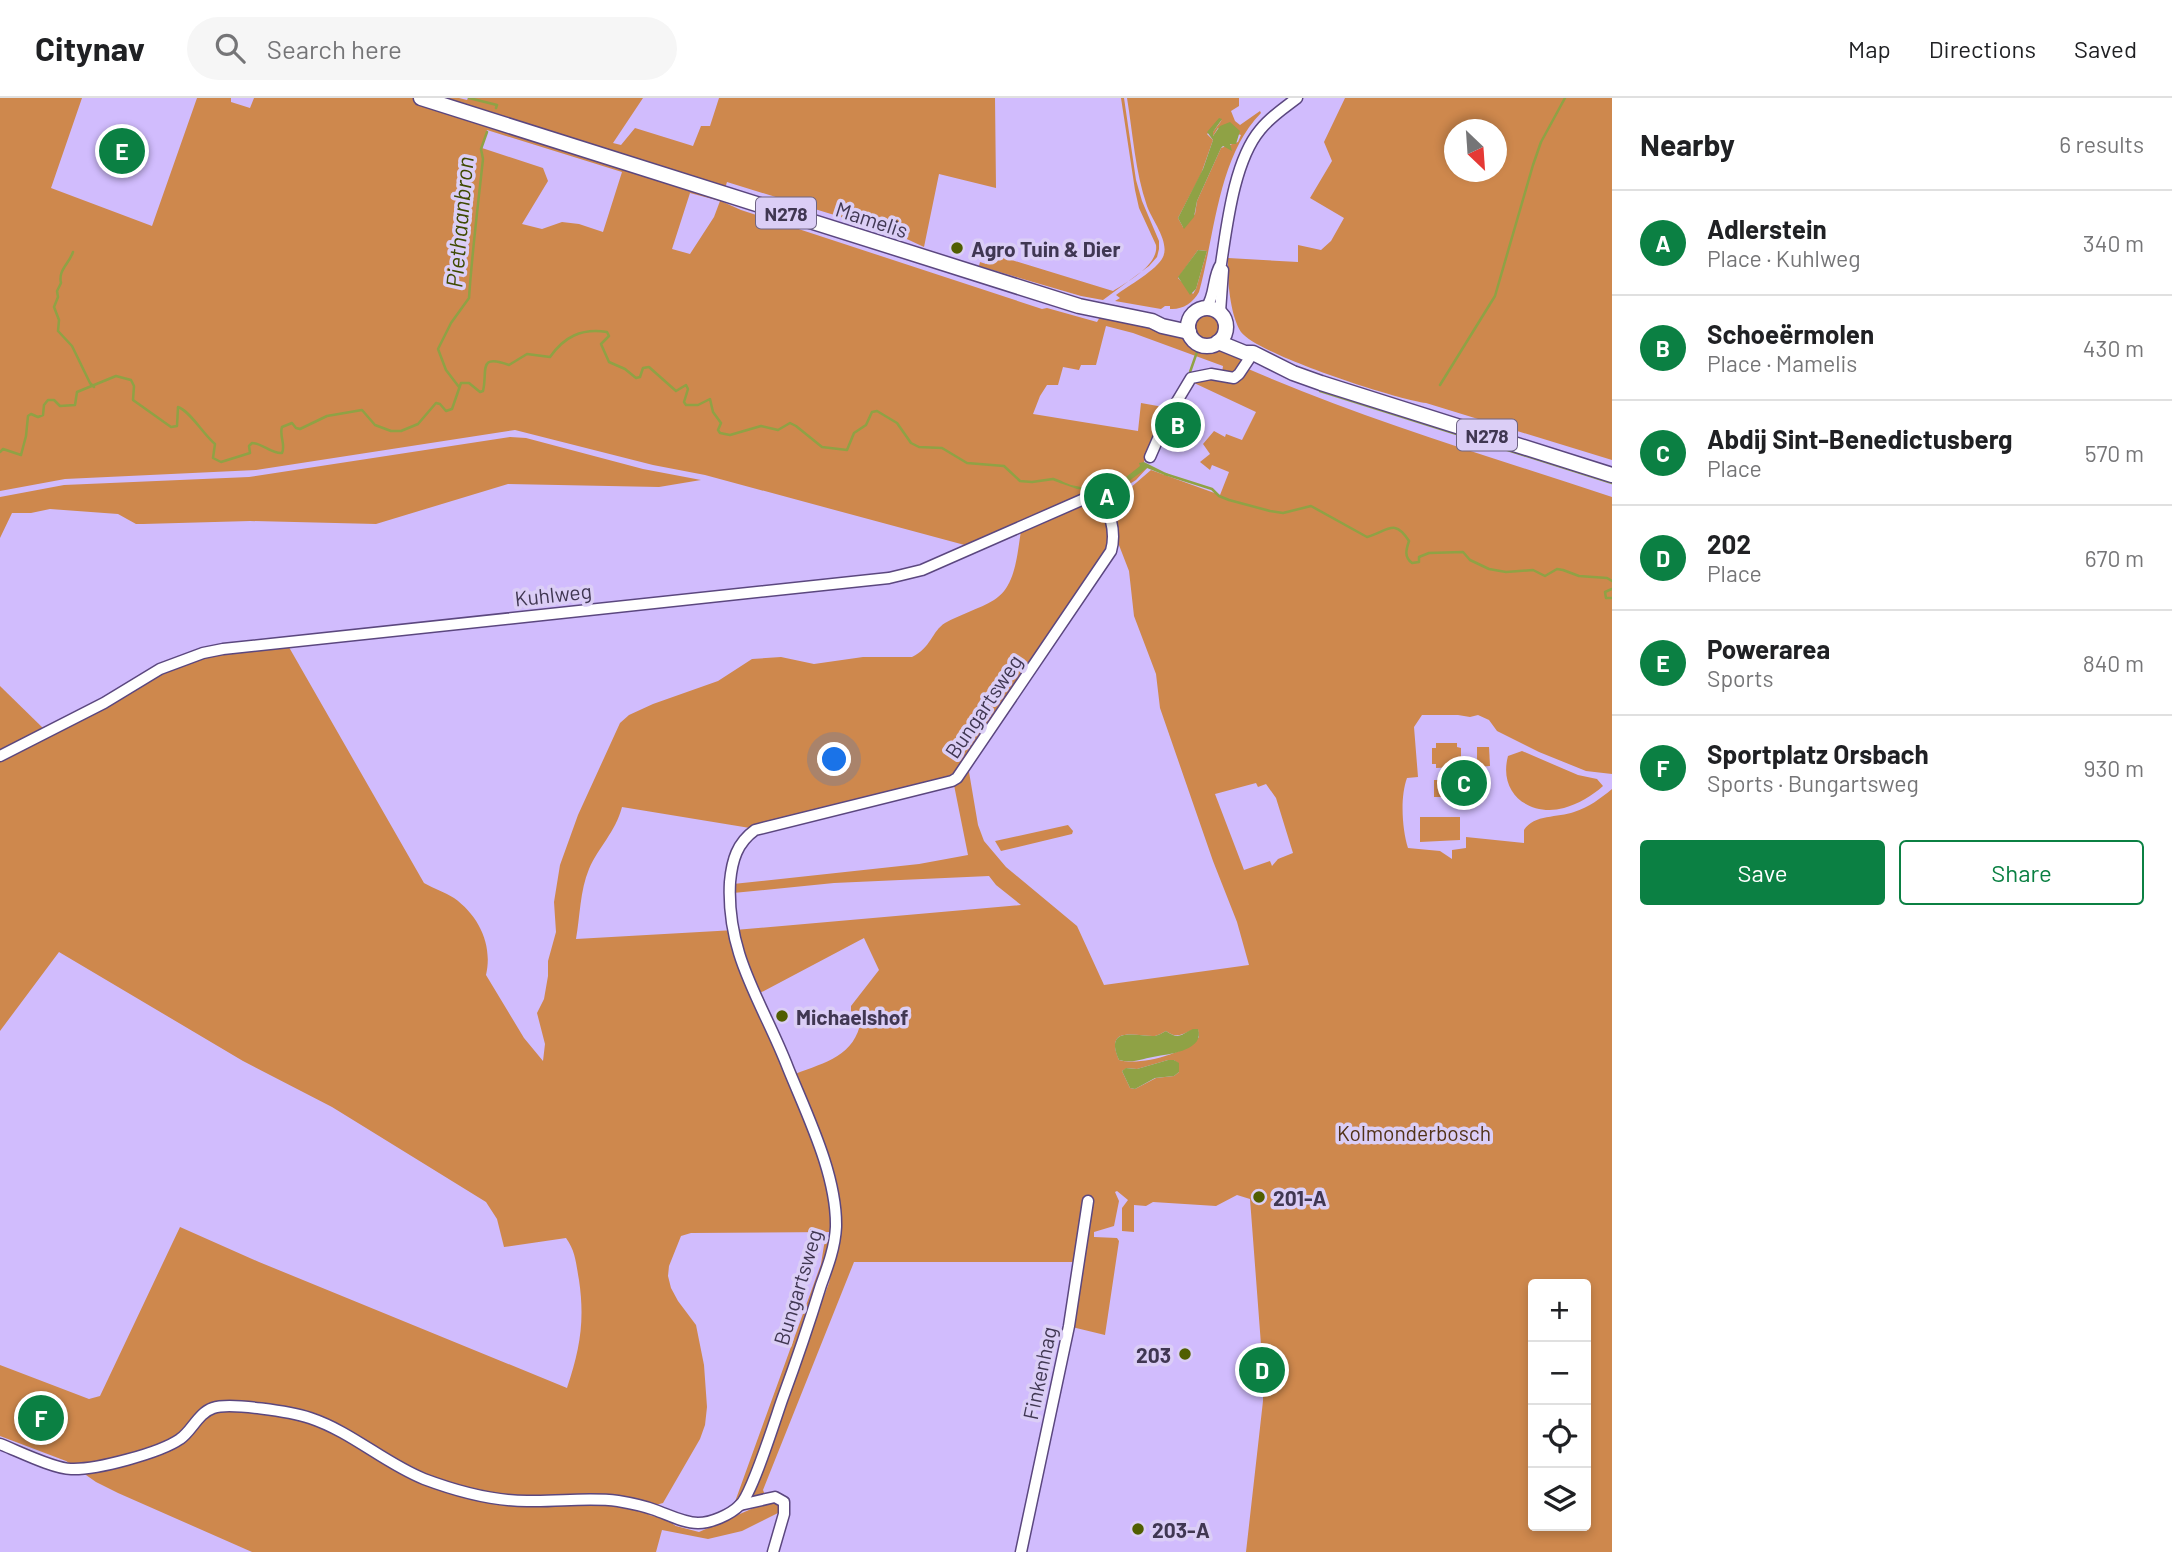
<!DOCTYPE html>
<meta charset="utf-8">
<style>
body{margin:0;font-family:Barlow,sans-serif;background:#f6f6f6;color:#202124}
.controls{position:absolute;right:21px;bottom:21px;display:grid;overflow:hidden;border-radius:7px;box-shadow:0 4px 10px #0003}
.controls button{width:63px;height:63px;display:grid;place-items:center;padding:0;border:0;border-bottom:2px solid #e0e0e0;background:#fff;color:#202124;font:35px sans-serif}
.compass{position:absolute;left:1444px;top:21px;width:63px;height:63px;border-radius:50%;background:#fff;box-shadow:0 4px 10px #0003;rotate:155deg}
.you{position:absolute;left:835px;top:662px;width:24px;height:24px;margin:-18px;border:5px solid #fff;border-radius:50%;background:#1a73e8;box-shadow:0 0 0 10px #1a73e833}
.badge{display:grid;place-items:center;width:46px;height:46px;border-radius:50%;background:#0b8043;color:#fff;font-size:23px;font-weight:700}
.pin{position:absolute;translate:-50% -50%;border:4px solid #fff;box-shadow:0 2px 7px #0006}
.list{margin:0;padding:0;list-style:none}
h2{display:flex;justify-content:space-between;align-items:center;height:91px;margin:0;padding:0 28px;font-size:30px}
h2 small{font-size:23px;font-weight:400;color:#757577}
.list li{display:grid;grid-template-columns:46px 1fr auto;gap:21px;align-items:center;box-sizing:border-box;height:105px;padding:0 28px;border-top:2px solid #e0e0e0}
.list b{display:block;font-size:26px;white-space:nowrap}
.list p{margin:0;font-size:23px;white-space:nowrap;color:#757577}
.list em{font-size:23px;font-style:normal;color:#757577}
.actions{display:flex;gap:14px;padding:21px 28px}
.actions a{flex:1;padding:16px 0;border:2px solid #0b8043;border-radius:7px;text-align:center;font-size:24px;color:#0b8043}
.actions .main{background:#0b8043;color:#fff}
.icon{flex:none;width:38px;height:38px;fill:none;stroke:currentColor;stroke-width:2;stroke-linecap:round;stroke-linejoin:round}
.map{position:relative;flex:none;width:1612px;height:1454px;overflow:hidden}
header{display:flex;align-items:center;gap:42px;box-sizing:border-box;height:98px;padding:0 35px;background:#fff;border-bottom:2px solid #e0e0e0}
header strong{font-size:33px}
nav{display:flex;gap:38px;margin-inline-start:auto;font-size:24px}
.search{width:490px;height:63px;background:#f6f6f6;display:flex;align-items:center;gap:18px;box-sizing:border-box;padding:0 24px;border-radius:38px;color:#757577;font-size:26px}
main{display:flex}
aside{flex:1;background:#fff}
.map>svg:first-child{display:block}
.green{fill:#ce884d;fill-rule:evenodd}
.water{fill:#8fa245}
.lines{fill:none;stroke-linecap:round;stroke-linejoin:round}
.stream{stroke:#8fa245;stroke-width:2.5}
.minor-casing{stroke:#5b477f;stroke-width:13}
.major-casing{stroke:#5b477f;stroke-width:17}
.minor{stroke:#fff;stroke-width:10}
.major{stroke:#fff;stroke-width:14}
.poi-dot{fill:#505e00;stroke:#dbcef6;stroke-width:2.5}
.labels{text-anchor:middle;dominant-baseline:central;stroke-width:7;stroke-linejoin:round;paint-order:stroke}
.shield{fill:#dbcef6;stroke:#6e6483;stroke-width:2}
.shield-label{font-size:19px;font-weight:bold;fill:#403752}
.street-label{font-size:21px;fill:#403752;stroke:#dbcef6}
.poi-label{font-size:21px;font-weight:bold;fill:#403752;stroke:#dbcef6;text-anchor:start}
.park-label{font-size:21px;fill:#513217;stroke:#dbcef6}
.water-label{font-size:23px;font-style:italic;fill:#3f4a01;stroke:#dbcef6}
</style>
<header>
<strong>Citynav</strong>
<div class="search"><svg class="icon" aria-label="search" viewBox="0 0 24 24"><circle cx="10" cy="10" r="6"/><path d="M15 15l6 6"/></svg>Search here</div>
<nav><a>Map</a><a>Directions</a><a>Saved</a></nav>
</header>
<main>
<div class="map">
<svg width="1612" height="1454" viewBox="0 0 1612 1454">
<rect width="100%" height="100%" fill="#d1bcfd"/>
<!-- green -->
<g class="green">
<path d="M0,0H82L51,90L152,128L197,0H231V4L250,10L254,0H459L467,2L468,0H643L613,45L621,47L635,30L693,48L701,28H710L719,0H995L996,90L939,76L924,149L896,136L727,84L721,103L741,112L1042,211L1047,210L1097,224L1100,219L1179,234L1197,248L1205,251L1225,249L1244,257L1235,275H1222L1223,268L1133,235L1106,228L1096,267H1081L1079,272L1063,269L1058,287H1047L1040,298L1033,316L1138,333L1141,305L1169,310L1143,366L1148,369L1136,382L1115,395L1087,394L972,449L705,377L653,367L515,332L256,372L65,381L0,393ZM487,32L622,74L603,134L579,126L562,124L542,131L522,126L548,83L543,70L482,50ZM690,95L720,103L714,119L690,156L672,151Z"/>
<path d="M1121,0H1124L1136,82L1142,103L1159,143V151L1157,159L1149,168L1103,202L1081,198L979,168L980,164L986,166L989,155L1113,193C1127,184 1159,167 1156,147L1139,110L1135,92Z"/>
<path d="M1127,0H1239V8L1231,13L1235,23L1240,27L1260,13L1261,15C1218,58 1215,137 1199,194C1193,205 1182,212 1170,211V208H1165L1161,211L1115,203L1120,200L1116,197C1128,188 1157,172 1163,159C1170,144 1152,122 1147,108C1135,73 1133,36 1127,0ZM1222,22L1212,35L1213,38L1218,30L1241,37L1238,44L1221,50L1197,103L1195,116L1183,129L1178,120L1201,76L1213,42L1207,36ZM1198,152L1207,153L1196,191L1193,196L1178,180Z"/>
<path d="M1345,0H1612V362L1426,305C1395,301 1257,256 1241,234C1230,217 1227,180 1228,160L1298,164V147L1321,152L1331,143L1344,120L1310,100L1332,63L1324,44ZM1454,32H1496V74H1454Z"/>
<circle cx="1207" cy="229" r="13"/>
<path d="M1246,270C1365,322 1489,358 1612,399V676L1586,673L1539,654L1497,633L1489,622L1478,617L1470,619L1458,617H1422L1414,629L1418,679L1407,680C1400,699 1402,731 1408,750L1440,753L1452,761V752L1466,750V739L1524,745V732C1534,716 1558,720 1574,714C1589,709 1600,701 1612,691V1454H1246L1263,1303V1273L1250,1101L1237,1097L1216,1108L1153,1104L1146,1108L1134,1107V1134L1122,1133V1110L1128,1102L1117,1093L1115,1094L1119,1103L1114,1128L1094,1134V1139L1117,1140L1119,1143L1105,1237L1072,1229L1081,1164H854L763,1392L765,1397L773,1398L749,1405L748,1399L829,1185C833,1167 838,1150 839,1132C840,1077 814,1026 795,976C826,964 855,958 861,922L851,913V908L879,872L864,840L758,896L819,1057L831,1110L832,1134L691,1135L681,1138L669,1168L668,1178L671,1190L678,1203L696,1227L704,1267L707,1309L705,1327L700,1341L663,1405L645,1410L649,1417L665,1421L676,1428L699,1434L758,1408L777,1403L780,1414L742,1433L708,1441L662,1432L656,1454H252L118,1395L96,1384L66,1363L0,1338V1267L89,1301L100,1298L180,1129L259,1164L567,1290C580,1251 585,1223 579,1182C576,1166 576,1154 566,1140L504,1149L497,1121L486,1104L332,1009L243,963L59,854L0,933V662L96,614L174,568L223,554L286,544L424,785C434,791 445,794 454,800C479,818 493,847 486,877L524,940L543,963L545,946L537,915L544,901L548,878V863L556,834L554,804L560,767L578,717L620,625L629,617L653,606L718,583L752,561L781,559L814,566L863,559H912C931,550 932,533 945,525C961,516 979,511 994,502C1016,489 1017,456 1021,433L1025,429L1094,401C1107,412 1113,434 1109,451L1066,514L1068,519L968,668L978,727L984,743L1006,769L1077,828L1104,887L1249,867L1237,824L1213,763L1160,610L1156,576L1134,518L1129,473L1117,442L1114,407L1115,403L1151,372L1220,397L1229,374L1212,367L1210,372L1200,364L1210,356L1203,346L1214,333L1225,339L1226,336L1242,342L1256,314L1192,284C1213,274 1221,292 1245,276ZM1256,685L1258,689L1266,686L1276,700L1293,755L1278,761L1272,768L1270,763L1244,772L1215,696ZM954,687L968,757L919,766L733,786V795L834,785L989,778L996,787L1021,807L735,832L576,841C580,819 580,792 589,771C599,748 615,735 622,709L756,731L826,712L888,704ZM1198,931L1199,939C1186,956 1139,968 1119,962C1103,926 1139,939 1155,938C1159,937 1162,935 1166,933C1180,943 1183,933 1198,931ZM1168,962H1174L1179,966V974L1174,978L1156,980L1135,991L1130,990L1122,973L1127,970L1137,971ZM1533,1186H1586V1428H1533Z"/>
<path d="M510,339L526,340L643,371L701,382L659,389L508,386L376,426L250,423L143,426H136L118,416L50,411L31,415H12L0,440V399L64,387L249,379Z"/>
<path d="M0,588L46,633L0,656Z"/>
<path d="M1436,645H1457V649L1461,650V666H1457V669L1436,670V666H1432V650H1436Z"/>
<path d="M1477,649H1489L1490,668L1477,669Z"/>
<path d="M1522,653L1578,677L1597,681L1603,688C1592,698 1578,706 1564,710C1529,719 1498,695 1508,658Z"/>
<rect x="1434" y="682" width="25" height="17"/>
<path d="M1420,719H1460V742L1420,744Z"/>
<path d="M1068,727L1073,733L1072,736L1001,753L995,743Z"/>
<path d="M825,1141H831L822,1183L742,1399L732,1412L821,1166Z"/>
</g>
<!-- water -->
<g class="water">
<path d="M1219,20L1222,21L1213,34V38L1220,28L1230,24L1240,33L1236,46H1230L1232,53L1223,48L1221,50L1197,103L1194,119L1184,131L1178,120L1203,71L1213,42L1207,34Z"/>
<path d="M1198,152L1207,153L1196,191L1190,197L1178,179Z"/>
<path d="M1144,364L1168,376L1167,378L1147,370L1111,396L1105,387L1095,389L1091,392L1077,391L1060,385L1061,383L1071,387L1086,390L1094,384L1114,385L1121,383L1140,368L1139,365Z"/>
<path d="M1193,931H1198C1205,951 1172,956 1158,958C1144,960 1133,966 1119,962C1103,926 1139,939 1155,938C1159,937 1162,935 1166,933C1179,942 1180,937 1193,931Z"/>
<path d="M1168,962H1174L1179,965V974L1174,978L1155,980L1135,991L1130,990L1122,973L1126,970L1137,971Z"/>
</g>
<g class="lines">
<!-- stream -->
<g class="stream">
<path d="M469,0L497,7L496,10"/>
<path d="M73,154C69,166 58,172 61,185L57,193L58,199L54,209L59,222L58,233L72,248L90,285L94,289"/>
<path d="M1190,274L1197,254"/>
<path d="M1440,287L1495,198L1533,67L1541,44L1565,0"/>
<path d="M459,289L446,272L438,251L451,225L469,200C472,155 478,107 483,61L481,51L487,34"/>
<path d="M1320,293L1612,385"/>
<path d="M0,354L3,351L21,357L26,338L28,318L31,316L38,319L43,317L44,307L48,302H54L60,308L75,307L77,294L116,278L131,282L134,288L133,302L171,329L177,328L178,309C189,312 204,337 215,346L213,360L221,364L250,355L249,348L252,345C263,345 271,356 282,355C286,347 279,338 282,329L292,325L296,330L300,331L327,318L362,312L375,327L391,333H401L418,326L436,305L440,306L446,313L452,311L461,285H469L480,294L483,293C488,273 477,255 509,267L527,256L550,259C564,239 581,230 607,234L609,238L601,246L609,264L625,271L636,280L640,279L643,270L649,269L676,293L686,287L688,291L684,304L686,307H698L710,301L713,314L721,325L718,332L720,335L730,337L761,328L778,332L790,325L796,328L822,349L847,352L854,335L866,327L872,314L877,313L897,325L911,345L919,349L942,350L967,365L1004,368L1020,383L1032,384L1053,381L1061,384"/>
<path d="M1165,376L1212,391L1219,398L1229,402L1270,413L1283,415L1311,408L1367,439C1387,434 1394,419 1409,443C1406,452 1404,459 1412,465L1419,464V459L1429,455L1463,454L1470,462L1489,471L1506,474L1533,472L1545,478L1557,471L1563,472L1579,478L1607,480L1612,483"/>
<path d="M1612,491L1605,494L1606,500H1612"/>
</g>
<defs>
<g id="minor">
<path d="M1206,210C1216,197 1212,179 1221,166C1227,127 1234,63 1260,32C1270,19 1284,10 1297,0"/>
<path d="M1220,214L1223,172"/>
<path d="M1150,359L1167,320L1191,280L1211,276L1234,280L1239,276L1253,255"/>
<path d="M0,658L104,605L160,571L203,555L223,551L889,480L922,472L1093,397C1111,404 1116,436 1111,453L957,680L952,683L755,732C737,745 732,762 730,784C726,858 763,905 788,970C807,1017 837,1077 836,1129C835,1149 828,1168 821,1187C809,1226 796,1264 782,1302C775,1322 752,1396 740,1407C730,1417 711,1425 698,1425C684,1425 669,1417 655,1412C644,1408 630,1405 618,1403C587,1399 558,1404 527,1403C493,1403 456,1393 424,1381C384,1365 352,1334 310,1320C292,1314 230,1304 213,1310C198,1315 192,1333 180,1341C160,1355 96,1372 71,1371C54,1371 18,1353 0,1346"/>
<path d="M740,1407L775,1399L784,1404V1416L773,1454"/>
<path d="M1021,1454L1069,1228L1088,1103"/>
</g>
<g id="major">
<path d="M421,0L1079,208L1152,223L1162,228L1189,234"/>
<circle cx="1207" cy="229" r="19"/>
<path d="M1218,244L1245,255H1253L1293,275L1321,285L1612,377"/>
</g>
</defs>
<!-- minor casing -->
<use href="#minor" class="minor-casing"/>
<!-- major casing -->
<use href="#major" class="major-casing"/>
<!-- minor -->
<use href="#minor" class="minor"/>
<!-- major -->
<use href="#major" class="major"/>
</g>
<!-- markers -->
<g class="poi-dot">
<circle cx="957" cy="150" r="7"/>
<circle cx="782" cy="918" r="7"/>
<circle cx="1259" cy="1099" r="7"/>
<circle cx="1185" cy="1256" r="7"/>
<circle cx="1138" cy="1431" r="7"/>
</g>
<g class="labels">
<!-- shield labels -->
<g class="shield">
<rect x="756" y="99.5" width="60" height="31" rx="5"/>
<rect x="1457" y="321.5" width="60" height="31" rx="5"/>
</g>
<g class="shield-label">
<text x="786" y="115">N278</text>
<text x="1487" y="337">N278</text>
</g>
<!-- street labels -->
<g class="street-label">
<text transform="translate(872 121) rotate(18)">Mamelis</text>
<text transform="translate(553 496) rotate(-6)">Kuhlweg</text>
<text transform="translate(983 608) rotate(-56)">Bungartsweg</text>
<text transform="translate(797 1189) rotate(-73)">Bungartsweg</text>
<text transform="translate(1039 1275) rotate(-78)">Finkenhag</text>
</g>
<!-- poi labels -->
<g class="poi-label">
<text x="971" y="150">Agro Tuin &amp; Dier</text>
<text x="796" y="918">Michaelshof</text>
<text x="1273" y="1099">201-A</text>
<text x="1171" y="1256" text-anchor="end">203</text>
<text x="1152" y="1431">203-A</text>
</g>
<!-- park labels -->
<g class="park-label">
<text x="1414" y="1034">Kolmonderbosch</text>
</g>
<!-- water labels -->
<g class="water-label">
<text transform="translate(459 124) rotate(-85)">Piethaanbron</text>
</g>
</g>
</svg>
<div class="controls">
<button>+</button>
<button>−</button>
<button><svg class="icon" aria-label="locate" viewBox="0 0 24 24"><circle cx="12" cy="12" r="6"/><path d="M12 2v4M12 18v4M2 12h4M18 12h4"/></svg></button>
<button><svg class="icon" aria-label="layers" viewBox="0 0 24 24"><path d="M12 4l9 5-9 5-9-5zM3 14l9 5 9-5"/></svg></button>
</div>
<svg class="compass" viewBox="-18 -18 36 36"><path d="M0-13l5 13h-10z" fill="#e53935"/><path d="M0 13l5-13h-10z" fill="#757577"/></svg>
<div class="you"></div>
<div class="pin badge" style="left:1107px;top:398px">A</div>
<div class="pin badge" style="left:1178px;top:327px">B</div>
<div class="pin badge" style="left:1464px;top:685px">C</div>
<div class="pin badge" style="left:1262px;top:1272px">D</div>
<div class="pin badge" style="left:122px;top:53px">E</div>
<div class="pin badge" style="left:41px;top:1320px">F</div>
</div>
<aside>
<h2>Nearby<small>6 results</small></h2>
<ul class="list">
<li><span class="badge">A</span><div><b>Adlerstein</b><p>Place · Kuhlweg</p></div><em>340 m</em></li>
<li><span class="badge">B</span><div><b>Schoeërmolen</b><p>Place · Mamelis</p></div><em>430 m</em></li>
<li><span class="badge">C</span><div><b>Abdij Sint-Benedictusberg</b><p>Place</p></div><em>570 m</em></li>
<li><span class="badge">D</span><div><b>202</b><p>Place</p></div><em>670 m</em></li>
<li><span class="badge">E</span><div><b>Powerarea</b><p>Sports</p></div><em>840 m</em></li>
<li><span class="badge">F</span><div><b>Sportplatz Orsbach</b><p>Sports · Bungartsweg</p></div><em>930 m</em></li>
</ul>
<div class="actions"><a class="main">Save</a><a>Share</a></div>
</aside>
</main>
